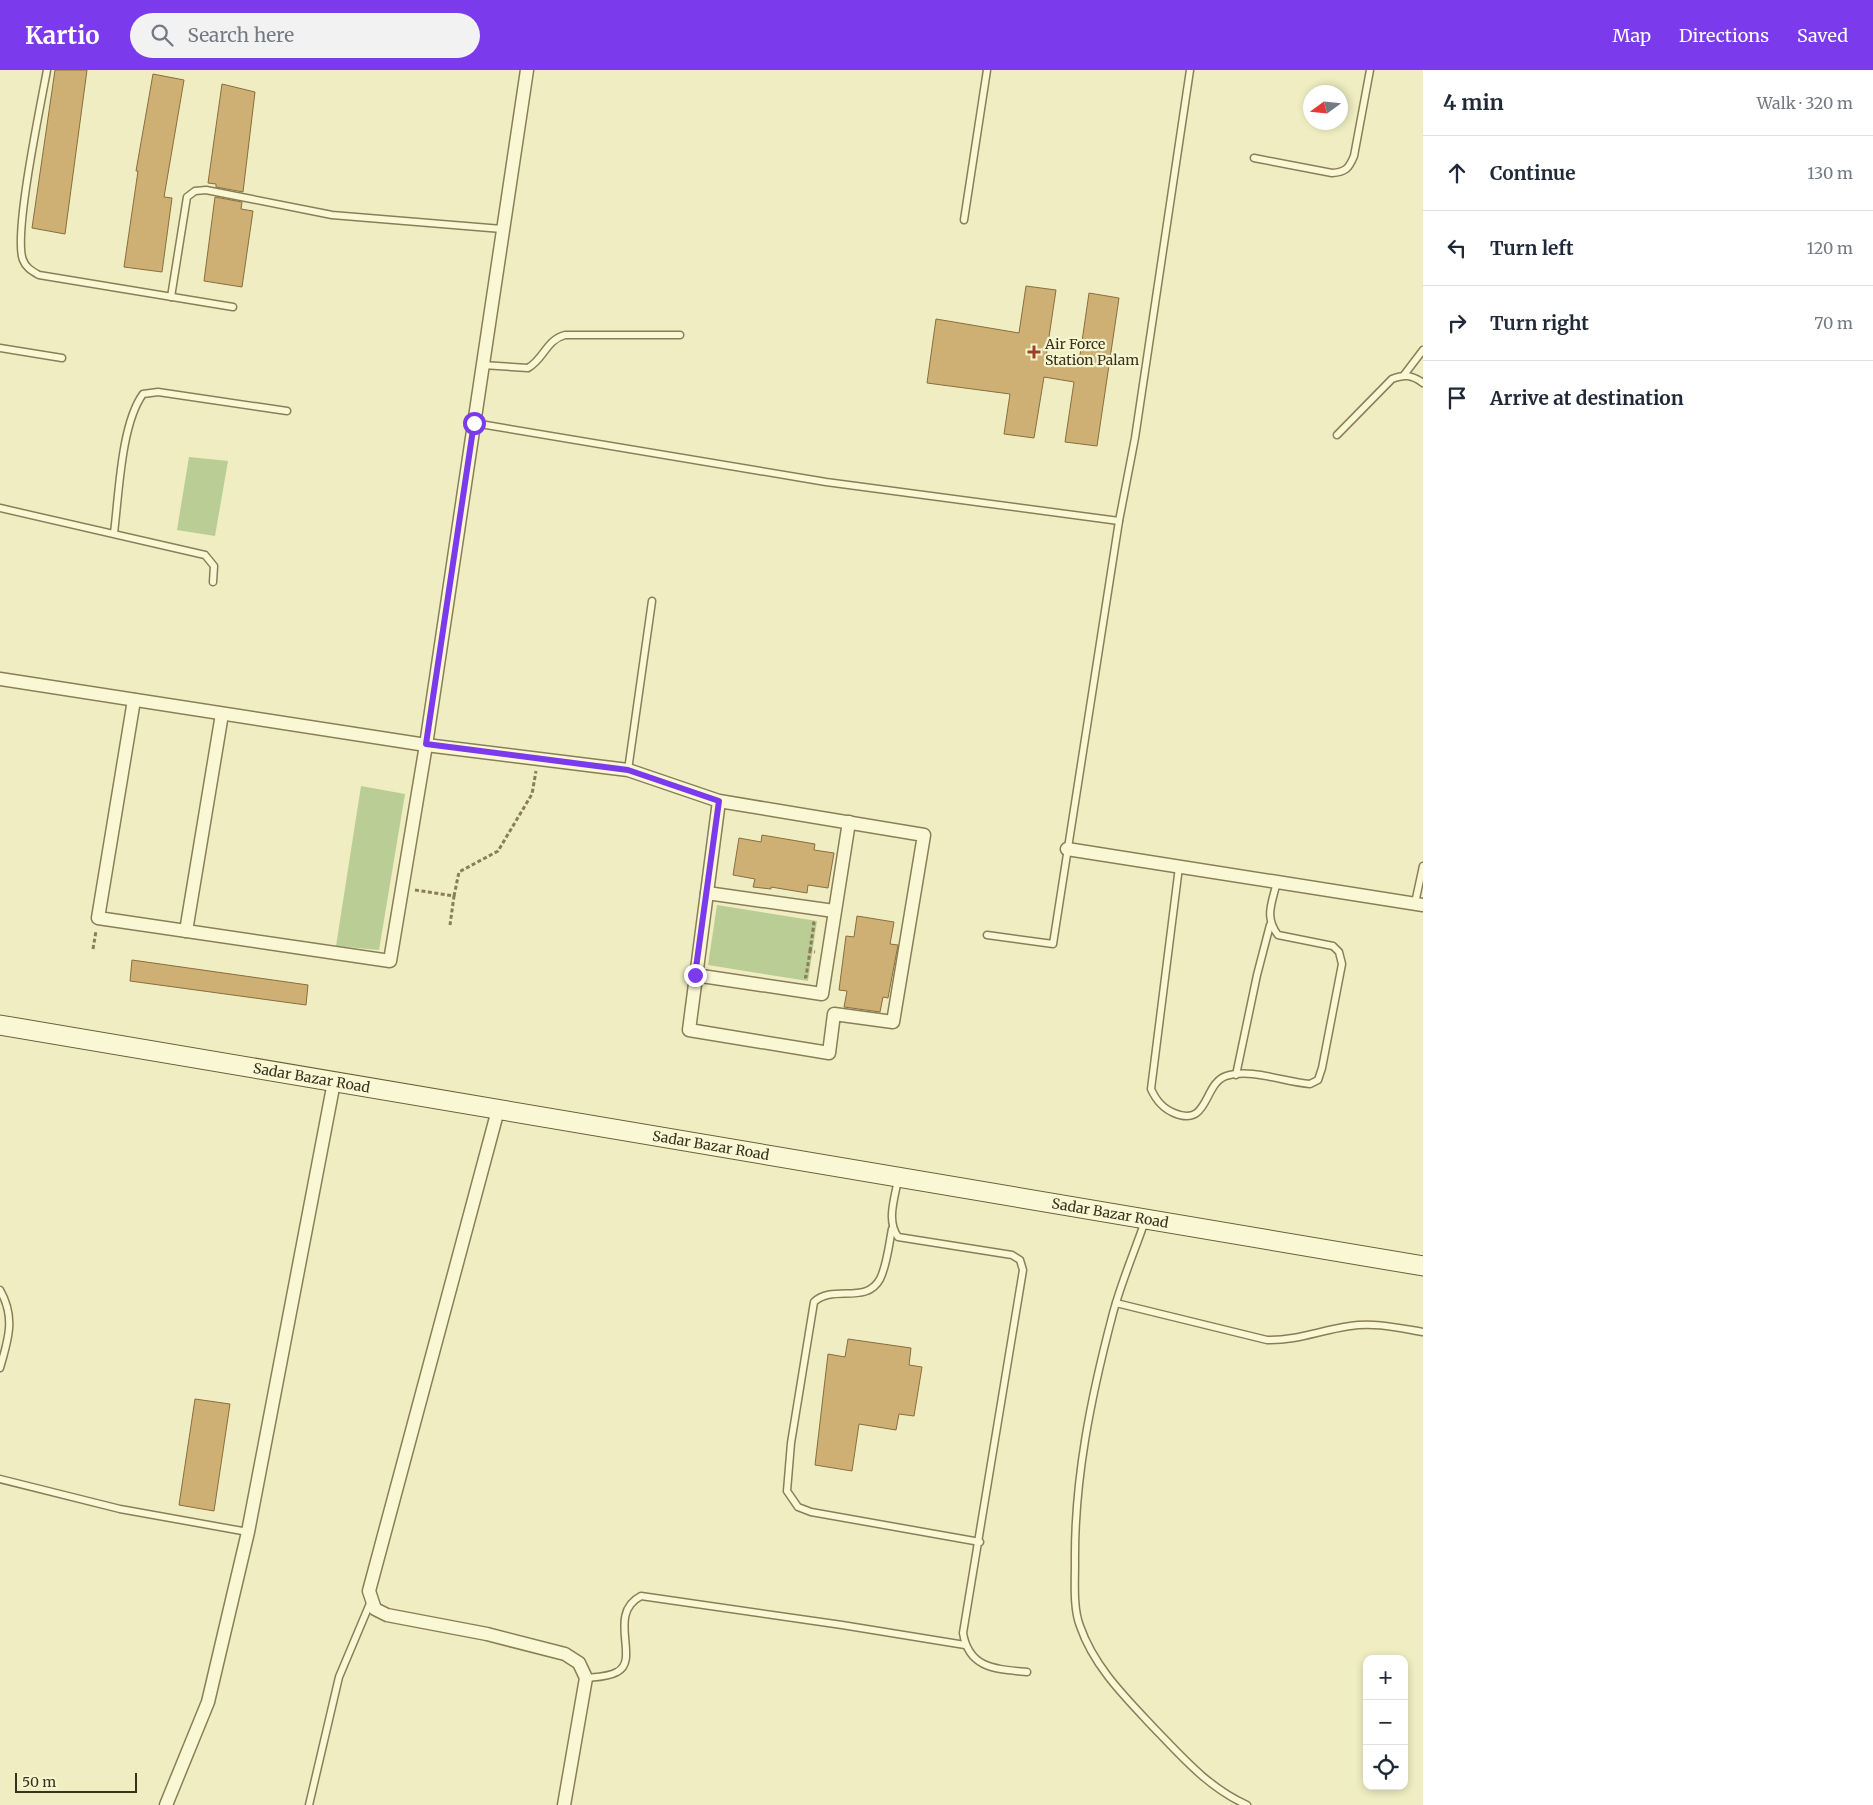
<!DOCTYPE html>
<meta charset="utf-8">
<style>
body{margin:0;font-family:Merriweather,serif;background:#f2f2f3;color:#1f2937}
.controls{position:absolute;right:15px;bottom:15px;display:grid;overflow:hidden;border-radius:10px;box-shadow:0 2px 8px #0003}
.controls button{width:45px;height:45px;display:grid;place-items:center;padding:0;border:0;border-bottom:1px solid #e0e1e3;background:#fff;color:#1f2937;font:25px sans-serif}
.compass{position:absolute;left:1303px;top:15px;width:45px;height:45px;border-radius:50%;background:#fff;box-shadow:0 2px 8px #0003;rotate:255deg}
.scale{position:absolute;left:15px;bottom:12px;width:122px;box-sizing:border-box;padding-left:5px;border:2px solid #38311d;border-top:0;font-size:14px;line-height:18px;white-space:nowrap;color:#38311d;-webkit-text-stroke:4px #f6f5d0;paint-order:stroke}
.stop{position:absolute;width:15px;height:15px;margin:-11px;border:4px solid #7c3aed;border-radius:50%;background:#fff}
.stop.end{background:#7c3aed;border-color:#fff;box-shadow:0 1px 5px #0008}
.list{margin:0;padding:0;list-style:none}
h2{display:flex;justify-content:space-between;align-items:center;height:65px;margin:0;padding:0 20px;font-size:21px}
h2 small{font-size:16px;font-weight:400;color:#747a83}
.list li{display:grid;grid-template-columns:32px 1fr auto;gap:15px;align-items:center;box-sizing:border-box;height:75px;padding:0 20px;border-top:1px solid #e0e1e3}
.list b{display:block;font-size:19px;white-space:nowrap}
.list em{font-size:16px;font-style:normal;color:#747a83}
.icon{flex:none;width:28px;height:28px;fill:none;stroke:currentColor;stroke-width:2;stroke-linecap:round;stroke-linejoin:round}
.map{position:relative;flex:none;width:1423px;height:1735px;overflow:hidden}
header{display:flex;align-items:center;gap:30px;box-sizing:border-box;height:70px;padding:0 25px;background:#7c3aed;color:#fff}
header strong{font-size:24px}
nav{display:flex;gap:28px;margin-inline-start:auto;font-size:18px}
.search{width:350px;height:45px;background:#f2f2f3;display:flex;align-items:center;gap:12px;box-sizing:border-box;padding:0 18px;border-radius:28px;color:#747a83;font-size:19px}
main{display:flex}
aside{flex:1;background:#fff}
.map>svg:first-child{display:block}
.green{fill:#b9cd94}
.building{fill:#ceb075;stroke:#896e3d}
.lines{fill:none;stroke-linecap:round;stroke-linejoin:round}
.lane-casing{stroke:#897e58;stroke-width:9}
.street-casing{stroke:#897e58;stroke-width:15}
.secondary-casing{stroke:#6b5f3b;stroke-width:21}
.path{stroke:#897e58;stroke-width:3;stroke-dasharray:4 2.5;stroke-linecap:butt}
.lane{stroke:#faf8d4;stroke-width:6}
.street{stroke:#faf8d4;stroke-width:12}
.secondary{stroke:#faf8d4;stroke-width:19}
.route{stroke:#7c3aed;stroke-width:6}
.poi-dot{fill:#994226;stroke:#f6f5d0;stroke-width:2}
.labels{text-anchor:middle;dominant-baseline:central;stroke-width:4.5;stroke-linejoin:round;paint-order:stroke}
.poi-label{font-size:14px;fill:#38311d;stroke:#f6f5d0;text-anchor:start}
.street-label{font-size:14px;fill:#38311d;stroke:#f6f5d0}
</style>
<header>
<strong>Kartio</strong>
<div class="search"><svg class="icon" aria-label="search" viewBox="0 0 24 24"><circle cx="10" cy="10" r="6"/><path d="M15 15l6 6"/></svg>Search here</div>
<nav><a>Map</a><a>Directions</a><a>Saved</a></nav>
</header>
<main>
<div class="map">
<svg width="1423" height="1735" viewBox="0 0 1423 1735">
<rect width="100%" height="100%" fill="#efedc1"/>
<!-- green -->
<g class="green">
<path d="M189,387L228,391L215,466L177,460Z"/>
<path d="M361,716L405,724L379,880L336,876Z"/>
<path d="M717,835L817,851L808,911L708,895Z"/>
</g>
<!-- building -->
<g class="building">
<path d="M55,0H87L65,164L32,158Z"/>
<path d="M153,4L184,10L164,127L172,128L162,202L124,197L138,101H136Z"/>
<path d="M222,14L255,22L243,122L216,117V114L208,113Z"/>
<path d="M215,127L242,132L241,139L253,141L242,217L204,211Z"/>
<path d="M1026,216L1056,220L1046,287L1079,292L1089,223L1119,228L1097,376L1065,372L1074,312L1044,307L1034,368L1004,364L1010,324L927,313L936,249L1019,263Z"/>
<path d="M762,765L815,774L814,780L834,783L828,818L808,815L807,823L771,817V819L753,817L755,809L733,805L739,768L761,772Z"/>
<path d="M857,846L894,852L890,874L898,875L888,928L883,927L880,942L844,937L847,921L839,920L846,866L854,867Z"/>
<path d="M132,890L308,915L306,935L130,911Z"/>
<path d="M848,1269L911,1278L909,1295L922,1297L914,1346L899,1344L896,1360L859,1354L852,1401L815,1395L828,1284L845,1287Z"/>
<path d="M195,1329L230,1334L214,1441L179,1435Z"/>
</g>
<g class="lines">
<defs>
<g id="lane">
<path d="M47,0C41,34 13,165 23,190C26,198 32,201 39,205L233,237"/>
<path d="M1254,88L1332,103C1346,102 1349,98 1354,86L1370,0"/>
<path d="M964,150L987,0"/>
<path d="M171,227L187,127L195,121L206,120L332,145L502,159"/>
<path d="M0,278L62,288"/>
<path d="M482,295L528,298C544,289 546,270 565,265H680"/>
<path d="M1404,305L1423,280"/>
<path d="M474,353L826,412L1119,451"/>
<path d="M1337,365L1392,309C1405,304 1412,305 1423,313"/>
<path d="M0,438L205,485L214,496L213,512"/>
<path d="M114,463C119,424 121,354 143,324L158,322L287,341"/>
<path d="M628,700L652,531"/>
<path d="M1179,797L1151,1019C1156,1030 1162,1038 1174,1043C1209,1058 1203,1014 1226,1006C1251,998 1284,1012 1310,1014L1318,1010L1322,998L1342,894L1339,882L1333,876L1278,865C1264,847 1272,833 1277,812"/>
<path d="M1415,833L1423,796"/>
<path d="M987,865L1053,874L1119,451L1135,368L1190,0"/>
<path d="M1236,1005L1257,905L1270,855"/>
<path d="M898,1109C895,1128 886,1150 898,1167L1012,1185L1020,1190L1023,1200L963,1563C969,1599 996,1599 1027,1602"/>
<path d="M1145,1151C1134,1183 1120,1215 1112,1247C1091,1327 1074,1410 1075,1493C1075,1512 1073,1538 1080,1556C1094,1597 1126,1628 1155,1659C1184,1689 1209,1718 1247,1735"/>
<path d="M892,1159C889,1174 887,1195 880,1209C866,1235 833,1214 814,1232L791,1373L787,1421L798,1437L811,1442L980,1472"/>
<path d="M0,1220C16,1248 8,1270 0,1298"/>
<path d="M1116,1233L1267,1270C1296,1271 1321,1260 1350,1256C1374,1252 1399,1258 1423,1262"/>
<path d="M0,1409L120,1439L248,1462"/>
<path d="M586,1608C596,1607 608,1607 617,1602C641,1590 606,1544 641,1526L842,1555L965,1575"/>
<path d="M309,1735L339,1607L371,1531"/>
</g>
<g id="street">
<path d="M0,609L426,675L628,700L719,731L924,765L893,952L834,944L829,983L689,960L719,731"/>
<path d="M134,630L98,848L390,891L426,675L527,0"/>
<path d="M1067,779L1423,835"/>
<path d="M707,823L834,841"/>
<path d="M186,861L222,644"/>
<path d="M695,905L822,924L849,752"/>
<path d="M498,1040L369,1521L375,1539L387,1545L487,1564L565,1584L579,1593L586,1608L564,1735"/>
<path d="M166,1735L208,1632L248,1462L334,1012"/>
</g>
<g id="secondary">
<path id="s1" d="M0,955L1423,1196"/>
</g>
</defs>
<!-- lane casing -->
<use href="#lane" class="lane-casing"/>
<!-- street casing -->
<use href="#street" class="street-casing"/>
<!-- secondary casing -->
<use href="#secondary" class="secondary-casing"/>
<!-- path -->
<g class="path">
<path d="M415,820L454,826L450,855"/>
<path d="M454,826L459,802L498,781L532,724L536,701"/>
<path d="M93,879L96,861"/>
<path d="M810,881L814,853L812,852"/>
<path d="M804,907H806L810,881L815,882"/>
</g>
<!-- lane -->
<use href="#lane" class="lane"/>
<!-- street -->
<use href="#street" class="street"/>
<!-- secondary -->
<use href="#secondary" class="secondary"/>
</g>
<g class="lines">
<!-- route -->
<path class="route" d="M474,353L426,674L628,700L719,731L695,905"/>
</g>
<!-- markers -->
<path class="poi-dot" d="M1031.5 274.5h5v5h5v5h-5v5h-5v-5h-5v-5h5z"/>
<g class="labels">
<!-- poi labels -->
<g class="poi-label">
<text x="1045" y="274">Air Force<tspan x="1045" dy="16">Station Palam</tspan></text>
</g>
<!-- street labels -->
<g class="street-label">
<text stroke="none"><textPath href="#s1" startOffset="316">Sadar Bazar Road</textPath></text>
<text stroke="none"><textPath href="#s1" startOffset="721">Sadar Bazar Road</textPath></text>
<text stroke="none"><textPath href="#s1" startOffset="1126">Sadar Bazar Road</textPath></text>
</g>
</g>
</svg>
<div class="controls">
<button>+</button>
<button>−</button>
<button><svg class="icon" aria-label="locate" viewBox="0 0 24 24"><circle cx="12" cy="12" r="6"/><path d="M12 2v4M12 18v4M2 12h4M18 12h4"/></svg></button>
</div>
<svg class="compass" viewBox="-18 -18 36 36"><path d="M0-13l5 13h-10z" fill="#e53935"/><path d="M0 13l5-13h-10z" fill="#747a83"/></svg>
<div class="scale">50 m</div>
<div class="stop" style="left:474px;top:353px"></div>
<div class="stop end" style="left:695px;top:905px"></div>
</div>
<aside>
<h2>4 min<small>Walk · 320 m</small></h2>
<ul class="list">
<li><svg class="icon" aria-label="ahead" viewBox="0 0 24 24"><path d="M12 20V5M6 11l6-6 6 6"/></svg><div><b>Continue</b></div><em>130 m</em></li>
<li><svg class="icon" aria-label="left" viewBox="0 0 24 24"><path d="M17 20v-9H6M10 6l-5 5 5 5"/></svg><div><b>Turn left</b></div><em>120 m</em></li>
<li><svg class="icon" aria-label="right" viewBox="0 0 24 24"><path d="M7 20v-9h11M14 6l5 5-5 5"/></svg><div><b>Turn right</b></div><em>70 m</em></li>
<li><svg class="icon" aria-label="arrive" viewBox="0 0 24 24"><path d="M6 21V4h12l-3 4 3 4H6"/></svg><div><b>Arrive at destination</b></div></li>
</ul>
</aside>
</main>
